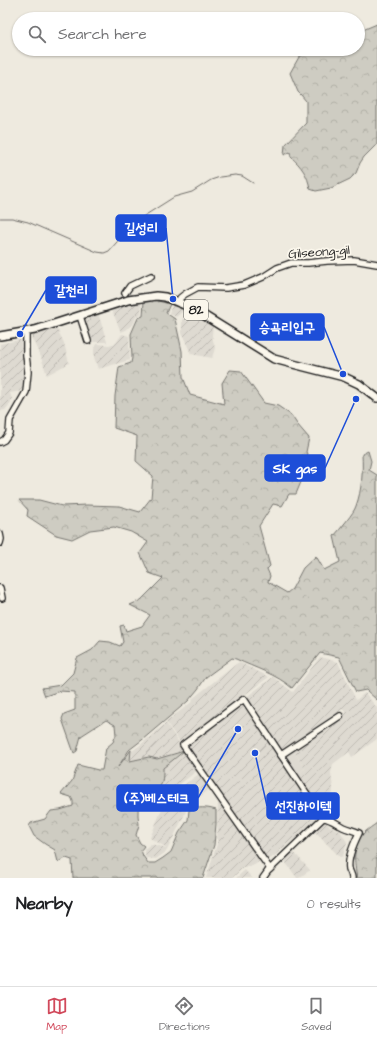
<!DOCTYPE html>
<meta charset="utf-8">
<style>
body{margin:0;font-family:"Architects Daughter","Poor Story",sans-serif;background:#f6f6f6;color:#202124}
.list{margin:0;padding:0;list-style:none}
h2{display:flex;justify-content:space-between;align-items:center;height:52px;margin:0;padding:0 16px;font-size:17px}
h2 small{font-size:13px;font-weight:400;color:#757577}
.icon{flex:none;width:22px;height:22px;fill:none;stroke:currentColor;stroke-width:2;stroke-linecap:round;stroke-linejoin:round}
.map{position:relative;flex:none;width:377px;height:878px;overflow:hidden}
.search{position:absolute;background:#fff;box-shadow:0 1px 3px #0004;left:12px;right:12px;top:12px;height:44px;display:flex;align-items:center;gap:10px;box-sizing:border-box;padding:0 14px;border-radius:22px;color:#757577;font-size:15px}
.sheet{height:108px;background:#fff}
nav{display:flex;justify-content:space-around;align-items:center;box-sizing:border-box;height:56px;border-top:1px solid #e0e0e0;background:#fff;font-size:11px;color:#757577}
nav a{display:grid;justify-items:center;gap:2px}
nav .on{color:#d1495b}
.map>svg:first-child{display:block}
.built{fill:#dedad1}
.industrial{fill:url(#industrial-furrows)}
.forest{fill:url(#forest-crowns);stroke:#75746f}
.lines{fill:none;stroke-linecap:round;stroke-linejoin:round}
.stream{stroke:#6f6d69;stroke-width:1}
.minor-casing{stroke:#1c1c1c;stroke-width:8}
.major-casing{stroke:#1c1c1c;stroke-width:10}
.minor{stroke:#fbf7ec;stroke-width:5.5}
.major{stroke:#fbf7ec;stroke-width:7}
.labels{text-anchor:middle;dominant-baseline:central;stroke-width:3.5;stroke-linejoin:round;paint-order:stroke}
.shield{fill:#fbf7ec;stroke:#5f5e5a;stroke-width:1}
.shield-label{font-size:12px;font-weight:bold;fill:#1c1c1c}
.street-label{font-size:13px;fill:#1c1c1c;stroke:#fbf7ec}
.leader{fill:none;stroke:#1d4ed8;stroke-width:1.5}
.callout-dot{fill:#1d4ed8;stroke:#fbf7ec;stroke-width:1.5}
.callout{fill:#1d4ed8;stroke:#1d4ed8;stroke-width:1.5}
.callout-label{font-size:14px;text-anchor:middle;font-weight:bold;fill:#fff}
</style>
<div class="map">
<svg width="377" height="878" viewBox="0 0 377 878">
<defs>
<pattern id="industrial-furrows" width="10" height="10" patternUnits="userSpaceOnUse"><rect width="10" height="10" fill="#dedad1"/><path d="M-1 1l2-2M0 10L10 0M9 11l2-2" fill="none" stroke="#bebab3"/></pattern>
<pattern id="forest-crowns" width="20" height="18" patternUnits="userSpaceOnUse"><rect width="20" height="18" fill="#ceccc2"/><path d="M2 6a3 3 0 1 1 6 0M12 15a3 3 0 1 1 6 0" fill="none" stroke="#b0afa6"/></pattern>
</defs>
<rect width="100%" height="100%" fill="#eeeadf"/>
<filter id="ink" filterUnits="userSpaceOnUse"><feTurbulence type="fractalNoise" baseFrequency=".025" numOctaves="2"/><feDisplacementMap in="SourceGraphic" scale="8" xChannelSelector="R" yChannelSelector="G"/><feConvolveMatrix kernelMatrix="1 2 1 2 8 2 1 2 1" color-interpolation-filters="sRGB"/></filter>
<g filter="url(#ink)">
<!-- built -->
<path class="built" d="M293,750L305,769L297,774L288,760L286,754Z"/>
<!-- industrial -->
<g class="industrial">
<path d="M142,300L141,314L136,317L134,323L126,330L121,332L111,308L128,303Z"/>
<path d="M173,303L187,308L176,317L169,313Z"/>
<path d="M192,309L213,323L212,336L215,348L212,358L191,354L182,333V320L184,316L189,311Z"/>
<path d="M98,313L107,342H90L84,318Z"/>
<path d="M56,327L64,343L69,363L47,375L41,357L30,335Z"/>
<path d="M122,334L129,336L130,360L98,369L94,357V349L97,344L109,345L116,343Z"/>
<path d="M24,339L25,376L21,391L10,393L12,399L10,404L5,410L0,411V344Z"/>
<path d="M320,657L338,662L356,700L365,693L377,708V739L352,757L349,752L333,764L331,773L333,789L332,799L325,816L297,774L305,769L293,750L346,713L343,709L284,750H279L245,698L273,677L293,692Z"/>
<path d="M239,662L269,677L180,742L166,722L193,701L192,699Z"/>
<path d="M238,706L244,707L277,755L292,776L318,815L317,820L270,859L264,858L227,805L199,762L187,746L188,741Z"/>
<path d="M166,723L184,750L156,759L149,757L131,760L132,751L139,746Z"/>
<path d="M184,752L198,770L162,798L157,791L159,788L163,779V768Z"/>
<path d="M200,773L210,788L187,809L178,828L166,852L156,859L146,858L144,849L151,844L167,848L150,838L166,799Z"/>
<path d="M218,802L260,861L252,866L244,867L232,878H206L217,844Z"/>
<path d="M324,820L328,825L340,831L347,842L343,856L340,857L313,830Z"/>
<path d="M290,848L310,870L299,878H297L286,863L284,854Z"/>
<path d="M245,870L252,878H236Z"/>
</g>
<!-- forest -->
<g class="forest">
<path d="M377,24V145L375,146L364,157L360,163L356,173L350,179L331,188L316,191L310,189C308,175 301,166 291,157L290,152L284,155L285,145L306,123V101L301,95L298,92L290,73L299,57L314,49H358V32Z"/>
<path d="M154,300L170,304L166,313L175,319L182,351L183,377L190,395L224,404L222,383L230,370L241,371L264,403L278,406L291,415L297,424L309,438L306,452L312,462L306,470L296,494H289L282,506L273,504L259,526L270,566L267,569L270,576L268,582L287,593L292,589L303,568L316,556L324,570L340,562L334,536C340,529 354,513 356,506C362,490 363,471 362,454L368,451L371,461L369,470L377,475V700L366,690L356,692L339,657L320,653L292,688C276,674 255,668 236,659L232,658L206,677L198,689L188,701L142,740L129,750L118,767L131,750L130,761L139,759L149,757L157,759L184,751L163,768C163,778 163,786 155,792C139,785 138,805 138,815C138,819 139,822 139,825C138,828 137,832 136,835L140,843L144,846L141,850L143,856L148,863H155L163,858L171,852L179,833L188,820L189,810C199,807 206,807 216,810V824L214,845L203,878H73L72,860L66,858L58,862L55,850L45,844L34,836L29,826L31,823L45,819L51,811L60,810L73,806V801L71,797L61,794L72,781L78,765L98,770H102L106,748L113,742L116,735L115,725L106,720L81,736L77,751L74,753L62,719L64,714L75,710V692L60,691L45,696L42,688L61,685L73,673L77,658L92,650L100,641L110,642L120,646L123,642L120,626L124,625L126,631L142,626L150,615L130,605L141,600L163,578L149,573L140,553L148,542L131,532L114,527L90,530L72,539L56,535L27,516L28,510L19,500H39L62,506L87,505L119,506L140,512L151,498L153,476L136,461L137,436L114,428L115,396L119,367L131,363L132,358L131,334L138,318L143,316L144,301Z"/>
<path d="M377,823V878H357C354,863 352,845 364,833C368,829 373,826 377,823Z"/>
</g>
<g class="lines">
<!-- stream -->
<path class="stream" d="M0,218H12L28,222L97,252L104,253L109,251L131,226L144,216L174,197L192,192L211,180L220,177L235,175L242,176L253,183"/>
<defs>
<g id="minor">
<path d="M125,293L130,286L151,276"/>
<path d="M178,303L180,298L185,294L198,287L226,288L244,285L263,277L277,268L291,263H308L327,261L354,260L377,264"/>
<path d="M80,316L88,341"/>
<path d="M0,442L4,440L9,433L10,420L26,392L28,372L26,355V332"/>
<path d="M0,534L1,539L0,543"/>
<path d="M0,588L2,598"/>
<path d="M323,818C330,818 337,824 343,827C349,830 354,830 359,833C354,843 347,858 349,869C350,872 352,875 352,878"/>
<path d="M270,869L183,745L244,699L281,755"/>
<path d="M263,878L268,871L323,818L281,755L340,716"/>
</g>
<path id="major" d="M0,336L35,330L128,300L156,296L165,297L192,308L274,359L293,364L344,377L359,384L377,398"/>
</defs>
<!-- minor casing -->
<use href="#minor" class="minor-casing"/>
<!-- major casing -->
<use href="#major" class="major-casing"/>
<!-- minor -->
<use href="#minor" class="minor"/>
<!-- major -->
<use href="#major" class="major"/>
</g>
</g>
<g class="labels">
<!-- shield labels -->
<rect class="shield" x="184" y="300" width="24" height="20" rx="3"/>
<g class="shield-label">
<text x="196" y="310">82</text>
</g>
<!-- street labels -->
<g class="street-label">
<text transform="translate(319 252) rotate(-4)">Gilseong-gil</text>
</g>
</g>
<!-- callouts -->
<path class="leader" d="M173 299L166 228M20 334L46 290M343 374L324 327M356 399L325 468M238 729L198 798M255 753L267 806"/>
<g class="callout-dot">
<circle cx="173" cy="299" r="4"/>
<circle cx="20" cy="334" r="4"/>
<circle cx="343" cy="374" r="4"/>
<circle cx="356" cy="399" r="4"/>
<circle cx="238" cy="729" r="4"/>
<circle cx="255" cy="753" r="4"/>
</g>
<g class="callout">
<rect x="116" y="215" width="50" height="26" rx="4"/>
<rect x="46" y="277" width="50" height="26" rx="4"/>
<rect x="251" y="314" width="73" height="26" rx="4"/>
<rect x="265" y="455" width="60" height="26" rx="4"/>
<rect x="117" y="785" width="81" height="26" rx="4"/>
<rect x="267" y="793" width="72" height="26" rx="4"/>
</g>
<g class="callout-label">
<text x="141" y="233">길성리</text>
<text x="71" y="295">갈천리</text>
<text x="287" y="332">승곡리입구</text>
<text x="295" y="473">SK gas</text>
<text x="157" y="803">(주)베스테크</text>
<text x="303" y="811">선진하이텍</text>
</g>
</svg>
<div class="search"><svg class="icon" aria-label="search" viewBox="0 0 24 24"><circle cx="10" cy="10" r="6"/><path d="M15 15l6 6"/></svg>Search here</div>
</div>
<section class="sheet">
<h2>Nearby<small>0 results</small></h2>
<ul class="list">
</ul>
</section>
<nav>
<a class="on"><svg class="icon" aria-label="map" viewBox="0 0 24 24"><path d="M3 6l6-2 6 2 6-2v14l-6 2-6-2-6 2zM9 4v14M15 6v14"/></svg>Map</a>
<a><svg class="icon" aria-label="directions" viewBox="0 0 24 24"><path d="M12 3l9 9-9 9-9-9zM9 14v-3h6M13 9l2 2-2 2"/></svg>Directions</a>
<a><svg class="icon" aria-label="saved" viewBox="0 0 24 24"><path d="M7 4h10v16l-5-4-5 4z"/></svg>Saved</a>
</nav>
